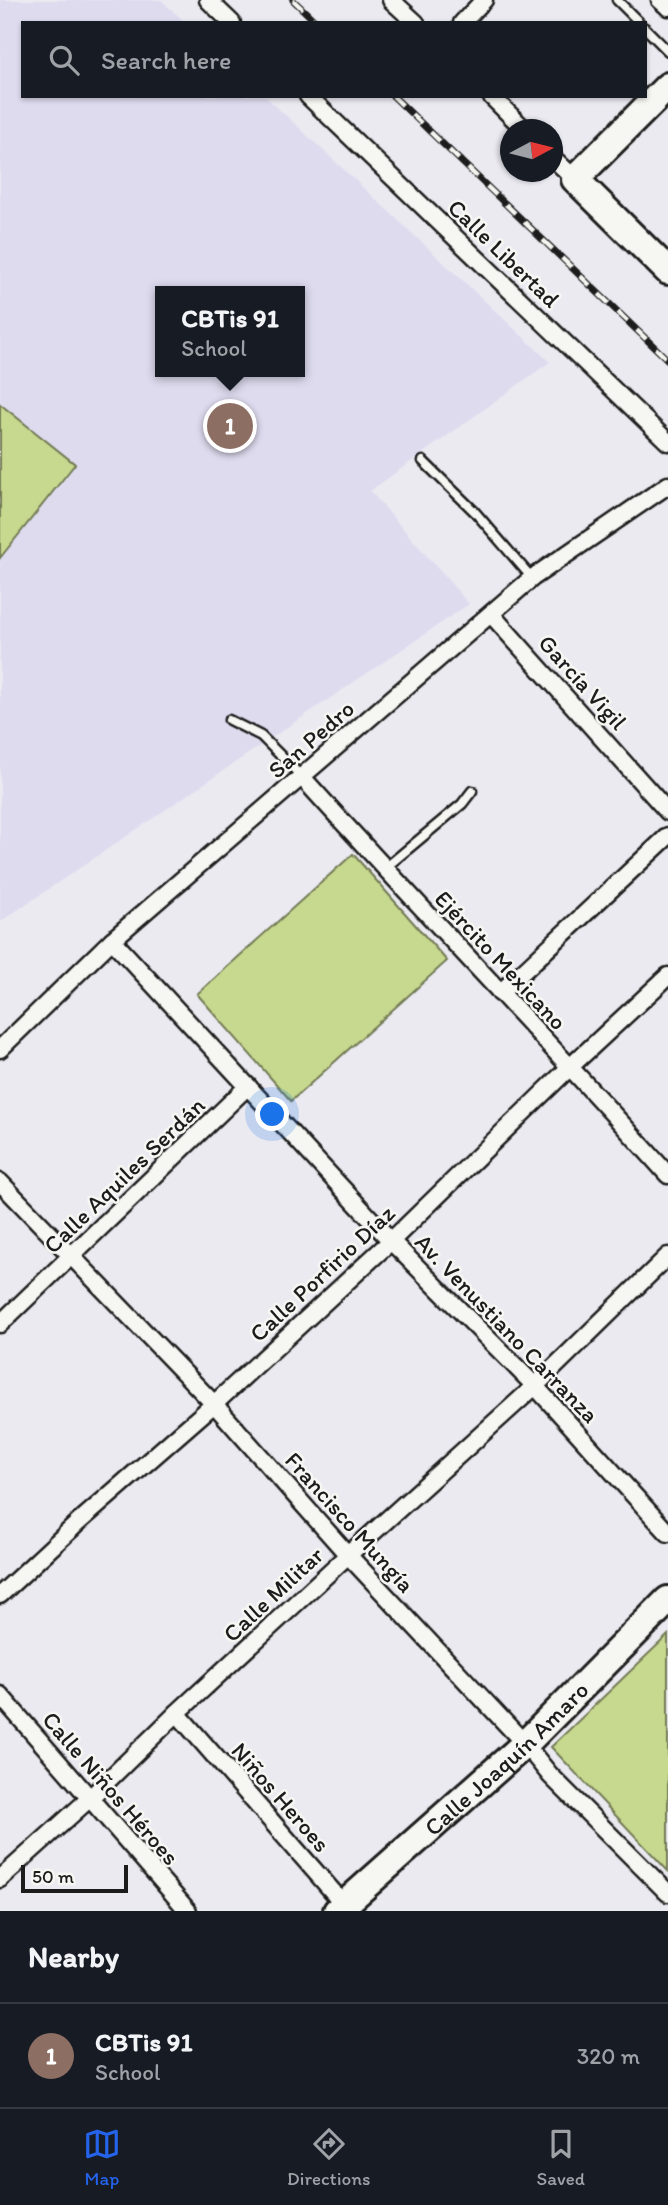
<!DOCTYPE html>
<meta charset="utf-8">
<style>
body{margin:0;font-family:Itim,sans-serif;background:#20242c;color:#f1f3f6}
.compass{position:absolute;left:500px;top:119px;width:63px;height:63px;border-radius:50%;background:#171b24;box-shadow:0 2px 5px #0004;rotate:83deg}
.scale{position:absolute;left:21px;bottom:18px;width:107px;box-sizing:border-box;padding-left:7px;border:4px solid #1c1c1c;border-top:0;font-size:19px;line-height:24px;white-space:nowrap;color:#1c1c1c;-webkit-text-stroke:5px #f6f6f2;paint-order:stroke}
.you{position:absolute;left:273px;top:1115px;width:24px;height:24px;margin:-18px;border:5px solid #fff;border-radius:50%;background:#1a73e8;box-shadow:0 0 0 10px #1a73e833}
.badge{display:grid;place-items:center;width:46px;height:46px;border-radius:50%;background:#2563eb;color:#fff;font-size:23px;font-weight:700}
.pin{position:absolute;translate:-50% -50%;border:4px solid #fff;box-shadow:0 2px 7px #0006}
.popup{position:absolute;left:155px;top:286px;width:150px;height:91px;box-sizing:border-box;display:grid;place-content:center;border-radius:0px;background:#171b24;filter:drop-shadow(0 2px 5px #0005);font-size:23px;white-space:nowrap;color:#9ea1a6}
.popup b{font-size:26px;color:#f1f3f6}
.popup::after{content:'';position:absolute;left:50%;top:100%;margin-left:-14px;border:14px solid transparent;border-top-color:#171b24}
.list{margin:0;padding:0;list-style:none}
h2{display:flex;justify-content:space-between;align-items:center;height:91px;margin:0;padding:0 28px;font-size:30px}
h2 small{font-size:23px;font-weight:400;color:#9ea1a6}
.list li{display:grid;grid-template-columns:46px 1fr auto;gap:21px;align-items:center;box-sizing:border-box;height:105px;padding:0 28px;border-top:2px solid #363941}
.list b{display:block;font-size:26px;white-space:nowrap}
.list p{margin:0;font-size:23px;white-space:nowrap;color:#9ea1a6}
.list em{font-size:23px;font-style:normal;color:#9ea1a6}
.icon{flex:none;width:38px;height:38px;fill:none;stroke:currentColor;stroke-width:2;stroke-linecap:round;stroke-linejoin:round}
.map{position:relative;flex:none;width:668px;height:1911px;overflow:hidden}
.search{position:absolute;background:#171b24;box-shadow:0 2px 5px #0004;left:21px;right:21px;top:21px;height:77px;display:flex;align-items:center;gap:18px;box-sizing:border-box;padding:0 24px;border-radius:0px;color:#9ea1a6;font-size:26px}
.sheet{height:196px;background:#171b24}
nav{display:flex;justify-content:space-around;align-items:center;box-sizing:border-box;height:98px;border-top:2px solid #363941;background:#171b24;font-size:19px;color:#9ea1a6}
nav a{display:grid;justify-items:center;gap:4px}
nav .on{color:#2563eb}
.map>svg:first-child{display:block}
.built{fill:#dedbef;fill-rule:evenodd}
.green{fill:#c7d98e;stroke:#727a55;stroke-width:2}
.lines{fill:none;stroke-linecap:round;stroke-linejoin:round}
.service-casing{stroke:#1c1c1c;stroke-width:13}
.minor-casing{stroke:#1c1c1c;stroke-width:21}
.primary-casing{stroke:#1c1c1c;stroke-width:32}
.service{stroke:#f6f6f2;stroke-width:8}
.minor{stroke:#f6f6f2;stroke-width:16}
.primary{stroke:#f6f6f2;stroke-width:26}
.rail-casing{stroke:#1c1c1c;stroke-width:7}
.rail{stroke:#f6f6f2;stroke-width:4.5;stroke-dasharray:13;stroke-linecap:butt}
.labels{text-anchor:middle;dominant-baseline:central;stroke-width:5;stroke-linejoin:round;paint-order:stroke}
.street-label{font-size:24px;fill:#1c1c1c;stroke:#f6f6f2}
</style>
<div class="map">
<svg width="668" height="1911" viewBox="0 0 668 1911">
<rect width="100%" height="100%" fill="#ebeaf1"/>
<filter id="ink" filterUnits="userSpaceOnUse"><feTurbulence type="fractalNoise" baseFrequency=".0143" numOctaves="2"/><feDisplacementMap in="SourceGraphic" scale="14" xChannelSelector="R" yChannelSelector="G"/><feConvolveMatrix kernelMatrix="1 2 1 2 8 2 1 2 1" color-interpolation-filters="sRGB"/></filter>
<g filter="url(#ink)">
<!-- built -->
<path class="built" d="M0,0H161L186,23H23V96H265L550,362L370,491L469,604L0,922ZM160,291H300V372H160Z"/>
<!-- green -->
<g class="green">
<path d="M0,404L75,464L0,558Z"/>
<path d="M353,854L447,961L291,1101L197,994Z"/>
<path d="M668,1635V1871L551,1747Z"/>
</g>
<g class="lines">
<defs>
<g id="service">
<path d="M617,0L640,23"/>
<path d="M645,28L668,51"/>
<path d="M423,461L475,512L532,578"/>
<path d="M229,720L261,736L302,777"/>
<path d="M384,869L462,804L472,791"/>
</g>
<g id="minor">
<path d="M208,0L232,23"/>
<path d="M391,0L416,23"/>
<path d="M660,0L668,7"/>
<path d="M462,23L484,0"/>
<path d="M308,96L668,442"/>
<path d="M491,96L525,130"/>
<path d="M552,157L575,179"/>
<path d="M491,614L668,812"/>
<path d="M302,777C422,911 548,1040 668,1175"/>
<path d="M112,940L391,1241L535,1386L668,1533"/>
<path d="M500,993L668,836"/>
<path d="M0,1049L112,940L532,578L668,485"/>
<path d="M0,1182L214,1404L348,1555L525,1744L550,1775L668,1893"/>
<path d="M0,1324L248,1086"/>
<path d="M0,1595L81,1520L214,1404L391,1241L571,1066L668,976"/>
<path d="M0,1695L188,1911"/>
<path d="M177,1713L348,1909"/>
<path d="M0,1879L89,1799L177,1713L348,1555L535,1386L668,1256"/>
</g>
<g id="primary">
<path d="M668,86L575,179L668,271"/>
<path id="s1" d="M337,1911L525,1744L668,1600"/>
</g>
</defs>
<!-- service casing -->
<use href="#service" class="service-casing"/>
<!-- minor casing -->
<use href="#minor" class="minor-casing"/>
<!-- primary casing -->
<use href="#primary" class="primary-casing"/>
<!-- service -->
<use href="#service" class="service"/>
<!-- minor -->
<use href="#minor" class="minor"/>
<!-- primary -->
<use href="#primary" class="primary"/>
<defs>
<g id="rail">
<path d="M293,0L317,23"/>
<path d="M393,96L668,360"/>
</g>
</defs>
<!-- rail casing -->
<use href="#rail" class="rail-casing"/>
<!-- rail -->
<use href="#rail" class="rail"/>
</g>
</g>
<g class="labels">
<!-- street labels -->
<g class="street-label">
<text transform="translate(504 253) rotate(44)">Calle Libertad</text>
<text transform="translate(583 682) rotate(48)">García Vigil</text>
<text transform="translate(311 739) rotate(-41)">San Pedro</text>
<text transform="translate(501 960) rotate(47)">Ejército Mexicano</text>
<text transform="translate(124 1175) rotate(-44)">Calle Aquiles Serdán</text>
<text transform="translate(322 1273) rotate(-43)">Calle Porfirio Díaz</text>
<text transform="translate(507 1328) rotate(46)">Av. Venustiano Carranza</text>
<text transform="translate(350 1522) rotate(48)">Francisco Mungía</text>
<text transform="translate(273 1594) rotate(-43)">Calle Militar</text>
<text stroke="none"><textPath href="#s1" startOffset="228">Calle Joaquín Amaro</textPath></text>
<text transform="translate(111 1788) rotate(49)">Calle Niños Héroes</text>
<text transform="translate(281 1797) rotate(49)">Niños Heroes</text>
</g>
</g>
</svg>
<svg class="compass" viewBox="-18 -18 36 36"><path d="M0-13l5 13h-10z" fill="#e53935"/><path d="M0 13l5-13h-10z" fill="#9ea1a6"/></svg>
<div class="scale">50 m</div>
<div class="you"></div>
<div class="pin badge" style="left:230px;top:426px;background:#8d6e63">1</div>
<div class="popup"><b>CBTis 91</b>School</div>
<div class="search"><svg class="icon" aria-label="search" viewBox="0 0 24 24"><circle cx="10" cy="10" r="6"/><path d="M15 15l6 6"/></svg>Search here</div>
</div>
<section class="sheet">
<h2>Nearby<small></small></h2>
<ul class="list">
<li><span class="badge" style="background:#8d6e63">1</span><div><b>CBTis 91</b><p>School</p></div><em>320 m</em></li>
</ul>
</section>
<nav>
<a class="on"><svg class="icon" aria-label="map" viewBox="0 0 24 24"><path d="M3 6l6-2 6 2 6-2v14l-6 2-6-2-6 2zM9 4v14M15 6v14"/></svg>Map</a>
<a><svg class="icon" aria-label="directions" viewBox="0 0 24 24"><path d="M12 3l9 9-9 9-9-9zM9 14v-3h6M13 9l2 2-2 2"/></svg>Directions</a>
<a><svg class="icon" aria-label="saved" viewBox="0 0 24 24"><path d="M7 4h10v16l-5-4-5 4z"/></svg>Saved</a>
</nav>
